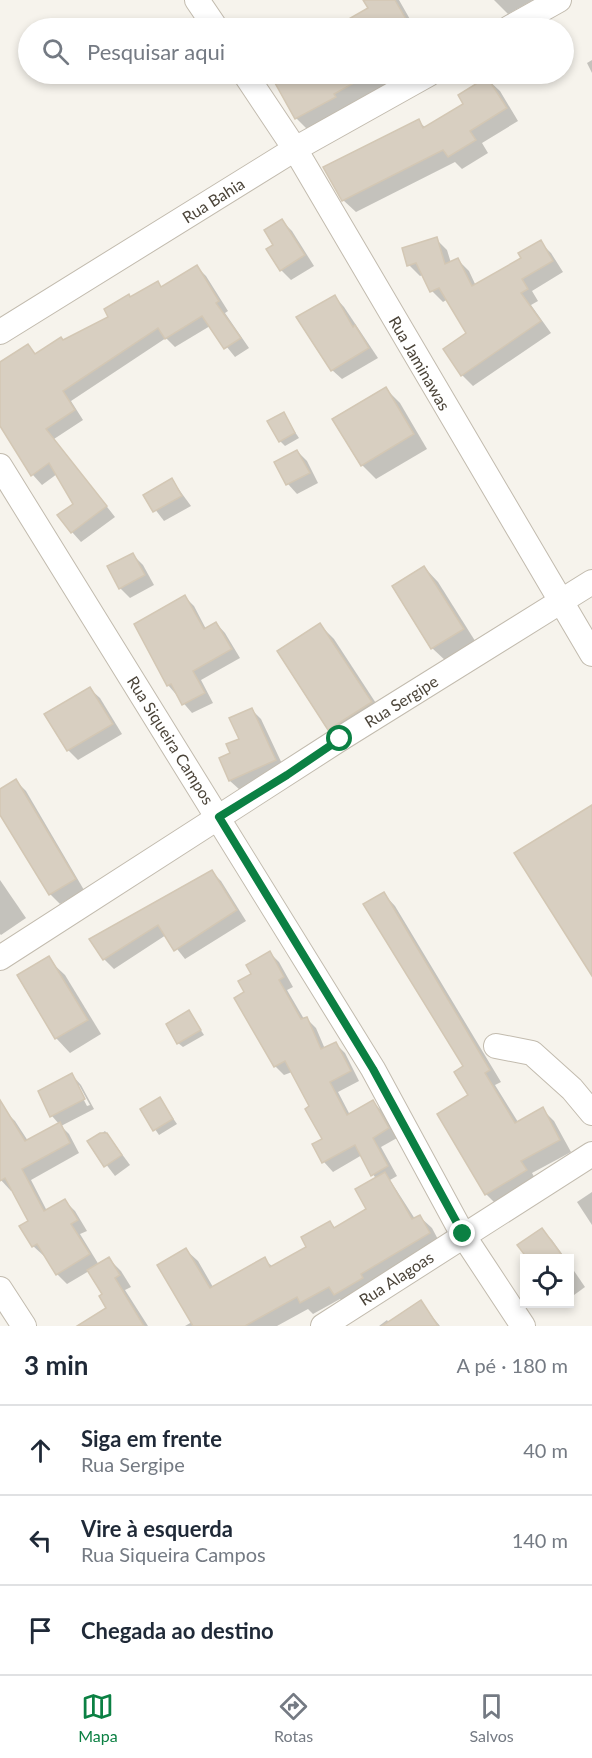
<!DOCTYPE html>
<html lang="pt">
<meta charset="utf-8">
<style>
body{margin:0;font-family:Lato,sans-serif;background:#f6f6f7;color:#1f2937}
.controls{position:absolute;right:18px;bottom:18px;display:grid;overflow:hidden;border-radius:0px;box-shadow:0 3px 9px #0003}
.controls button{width:54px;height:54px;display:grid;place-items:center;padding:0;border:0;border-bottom:2px solid #e0e1e3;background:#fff;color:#1f2937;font:30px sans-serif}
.stop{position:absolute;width:18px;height:18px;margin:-14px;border:4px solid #0b8043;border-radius:50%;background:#fff}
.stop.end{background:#0b8043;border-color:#fff;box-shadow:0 2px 6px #0008}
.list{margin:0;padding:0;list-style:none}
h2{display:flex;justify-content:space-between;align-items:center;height:78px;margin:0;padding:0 24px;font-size:26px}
h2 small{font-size:20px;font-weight:400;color:#747a83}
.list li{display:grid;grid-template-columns:39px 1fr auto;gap:18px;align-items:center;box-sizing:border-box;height:90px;padding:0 24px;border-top:2px solid #e0e1e3}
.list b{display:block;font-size:22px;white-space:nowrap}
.list p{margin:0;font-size:20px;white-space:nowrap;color:#747a83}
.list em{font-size:20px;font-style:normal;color:#747a83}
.icon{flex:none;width:33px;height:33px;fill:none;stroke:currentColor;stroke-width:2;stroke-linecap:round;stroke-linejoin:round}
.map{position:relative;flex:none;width:592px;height:1326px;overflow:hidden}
.search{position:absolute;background:#fff;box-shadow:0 3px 9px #0003;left:18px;right:18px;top:18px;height:66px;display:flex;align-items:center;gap:15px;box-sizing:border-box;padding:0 21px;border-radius:33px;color:#747a83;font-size:22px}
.sheet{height:348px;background:#fff}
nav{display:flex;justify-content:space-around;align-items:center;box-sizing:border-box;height:84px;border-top:2px solid #e0e1e3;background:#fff;font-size:16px;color:#747a83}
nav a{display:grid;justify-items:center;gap:3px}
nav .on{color:#0b8043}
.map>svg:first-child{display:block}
.shadow{fill:#0003;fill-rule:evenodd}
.building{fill:#d8cfc1;stroke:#d3c7b4;stroke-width:1.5}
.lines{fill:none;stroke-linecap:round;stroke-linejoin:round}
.minor-casing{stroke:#c2bbae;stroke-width:26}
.minor{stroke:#fff;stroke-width:24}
.route{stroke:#0b8043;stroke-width:8}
.labels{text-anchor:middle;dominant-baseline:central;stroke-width:4.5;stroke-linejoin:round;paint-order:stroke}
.street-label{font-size:16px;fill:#4b4439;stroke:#fff}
</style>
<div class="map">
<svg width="592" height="1326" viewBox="0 0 592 1326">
<rect width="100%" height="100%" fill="#f6f3ec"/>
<!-- shadow -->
<g class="shadow">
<path d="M365,0H399L415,28H336L370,9Z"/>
<path d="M494,0H533L508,14Z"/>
<path d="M592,60V73L587,63Z"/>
<path d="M272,74H405L309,131L296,118Z"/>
<path d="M487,79L500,91L518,121L482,143L488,153L462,169L455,162L356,212L343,200L418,121L426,128L465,105Z"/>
<path d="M282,221L292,231L314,266L291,280L281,270L275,245Z"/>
<path d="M436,239L447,250L451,263L458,260L469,271L476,286L523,258L540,242L551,253L563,272L532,291L538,301L531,305L551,333L473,386L462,375L468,334L448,299L443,302L432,291L423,275L420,276L409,265Z"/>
<path d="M197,267L206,276L228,311L225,313L249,348L235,357L210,326L175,347L166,338L71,401L83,420L54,439L115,517L81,542L72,532L75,504L57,474L42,485L33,475L0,425V365L27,346L36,355L110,317L131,298L157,283L162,288Z"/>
<path d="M335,297L344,307L378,358L342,379L332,370Z"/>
<path d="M386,389L400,403L427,449L376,479L362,465Z"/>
<path d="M283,414L299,438L285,446L280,441Z"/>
<path d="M297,451L307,461L318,483L297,494L288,484Z"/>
<path d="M172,480L191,506L164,521L145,496Z"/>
<path d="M133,555L143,565L154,585L130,598L120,588Z"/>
<path d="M424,567L438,582L477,644L447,662L432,648Z"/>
<path d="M185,597L194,606L206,629L216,623L225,633L240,658L201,680L213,703L192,713L168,685Z"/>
<path d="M320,625L334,639L385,717L344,743L329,729Z"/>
<path d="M90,689L100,698L122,734L78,760L68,750L46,715Z"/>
<path d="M252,710L261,719L285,770L240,790L230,781L232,754L241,739Z"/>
<path d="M16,781L26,791L84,890L60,904L50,894L0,812V791Z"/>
<path d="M212,872L221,881L246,921L185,959L166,935L114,969L104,959Z"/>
<path d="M0,880L26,918L1,935L0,934Z"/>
<path d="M384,894L395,906L501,1082L495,1085L518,1122L542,1109L554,1121L571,1152L532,1173L537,1182L498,1206L486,1194L465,1067Z"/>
<path d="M270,953L279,962L293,987L287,990L304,1019L306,1018L316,1028L325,1049L335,1043L345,1053L359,1081L338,1092L350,1115L373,1102L382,1111L397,1138L381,1147L397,1176L390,1180L415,1219L420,1217L432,1228L441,1245L347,1306L340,1299L313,1314L308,1309L277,1326H185L192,1322L186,1250L198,1261L213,1287L264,1259L273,1267L308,1247L330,1222L336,1229L368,1210L376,1179L362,1155L333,1172L324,1162L314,1145L324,1139L311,1107L292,1072L284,1075L275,1066L246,992L253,975Z"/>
<path d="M50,961L65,975L101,1034L70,1053L56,1038Z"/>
<path d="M189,1012L204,1035L183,1047L178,1043Z"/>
<path d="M72,1075L81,1085L94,1109L61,1126L69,1134L79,1153L31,1180L47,1211L65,1201L75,1211L87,1231L80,1234L99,1265L109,1259L121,1271L131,1287L125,1290L148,1326H80L108,1308L104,1295L89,1271L67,1284L57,1274L46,1255L44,1256L33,1246L30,1221L13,1190L11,1191L0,1179V1114L5,1111L15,1121L28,1141L59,1124L52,1116ZM76,1085H79L90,1105L87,1106Z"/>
<path d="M160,1099L177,1124L159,1135L142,1110Z"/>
<path d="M105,1131L130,1165L115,1176L89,1142Z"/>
<path d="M592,1192V1225L577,1202Z"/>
<path d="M542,1230L552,1240L565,1258H529L519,1246Z"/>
<path d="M570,1265L585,1287L570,1298Z"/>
<path d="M420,1302L440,1326H379L387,1320L389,1323Z"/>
</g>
<!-- building -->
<g class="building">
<path d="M363,0H395L411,28H333L368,8Z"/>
<path d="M270,74H370L334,94L336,97L295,119Z"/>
<path d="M487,77L507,108L470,131L476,140L448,157L443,150L342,201L323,167L419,119L423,128L463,104L458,95Z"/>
<path d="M282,219L305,255L280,271L266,249L273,245L264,230Z"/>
<path d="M437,237L445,264L458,258L472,286L521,258L518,253L541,240L553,261L522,279L528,289L521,293L541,321L461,376L443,349L466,333L439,288L430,292L416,263L407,266L402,248Z"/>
<path d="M197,265L219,301L216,303L241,338L224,349L202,316L165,339L158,328L63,391L75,410L46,429L107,506L71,533L57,515L73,504L49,463L31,476L0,426V362L28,344L35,354L61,337L63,340L108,317L104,309L129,294L130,297L158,281L161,287Z"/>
<path d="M335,295L353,327L355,325L369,348L331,371L296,317Z"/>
<path d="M386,387L414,434L361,466L332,419Z"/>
<path d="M284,412L295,433L279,442L267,421Z"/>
<path d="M297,450L310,473L286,485L274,462Z"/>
<path d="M172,478L182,496L153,512L143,495Z"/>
<path d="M133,553L145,575L119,589L107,566Z"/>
<path d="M424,566L464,629L431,649L392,586Z"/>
<path d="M185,595L204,629L216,622L232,649L193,671L205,693L182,705L171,684L167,686L134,624Z"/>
<path d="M320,623L372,702L328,730L277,651Z"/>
<path d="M90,687L113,724L67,751L44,714Z"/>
<path d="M252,708L276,760L229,781L219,758L230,753L226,744L239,739L229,718Z"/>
<path d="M16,779L76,879L49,895L0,815V789Z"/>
<path d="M592,805V976L514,853Z"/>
<path d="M212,870L237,910L174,951L158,925L103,960L89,939Z"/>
<path d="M384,892L490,1070L485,1073L515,1123L543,1107L560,1140L521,1161L527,1170L485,1195L437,1114L468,1095L454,1072L463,1066L363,904Z"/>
<path d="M270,951L284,977L279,980L301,1019L307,1017L321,1049L336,1042L351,1071L330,1082L347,1115L373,1100L389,1128L373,1138L388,1166L371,1176L355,1145L322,1163L312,1144L322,1139L305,1109L309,1106L285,1061L274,1067L234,998L244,992L238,981L251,974L246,965Z"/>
<path d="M49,956L88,1020L55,1039L17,975Z"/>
<path d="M189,1010L201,1030L177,1044L166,1024Z"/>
<path d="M72,1073L85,1099L50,1117L38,1091Z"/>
<path d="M160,1097L173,1119L153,1131L140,1109Z"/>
<path d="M0,1100L25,1141L60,1122L70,1143L22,1169L44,1211L65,1199L78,1220L71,1224L90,1254L56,1275L37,1244L32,1247L19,1226L28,1221L5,1178L0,1181Z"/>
<path d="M100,1133H107L122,1155L104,1167L87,1141Z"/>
<path d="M385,1172L412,1219L420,1215L430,1233L361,1274L363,1278L334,1295L329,1287L300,1303L297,1297L245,1326H193L157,1265L186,1248L210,1288L265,1257L270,1267L306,1247L301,1237L330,1221L334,1228L366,1209L355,1189Z"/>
<path d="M542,1228L564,1258H527L517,1245Z"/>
<path d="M109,1257L120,1275L115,1278L144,1326H77L106,1308L99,1296L102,1294L87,1270Z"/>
<path d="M421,1300L438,1326H382Z"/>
</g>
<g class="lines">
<defs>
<g id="minor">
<path d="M197,0L216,28"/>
<path d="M509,28L559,0"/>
<path d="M245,74L295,149L592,654"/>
<path d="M0,332L295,149L429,74"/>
<path d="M0,466L373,1069L463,1235L523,1326"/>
<path d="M0,958L340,739L592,582"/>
<path d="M496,1046L532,1053L572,1089L592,1113"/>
<path d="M0,1289L24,1326"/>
<path d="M323,1326L592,1154"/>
</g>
</defs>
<!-- minor casing -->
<use href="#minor" class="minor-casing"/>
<!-- minor -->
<use href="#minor" class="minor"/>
</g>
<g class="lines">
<!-- route -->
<path class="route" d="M340,739L287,775L219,817L373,1069L463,1234"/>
</g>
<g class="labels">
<!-- street labels -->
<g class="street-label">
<text transform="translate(213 200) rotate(-32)">Rua Bahia</text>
<text transform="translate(420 363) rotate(60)">Rua Jaminawas</text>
<text transform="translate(401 701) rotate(-32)">Rua Sergipe</text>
<text transform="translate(171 740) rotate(58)">Rua Siqueira Campos</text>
<text transform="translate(396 1278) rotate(-33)">Rua Alagoas</text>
</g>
</g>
</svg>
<div class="controls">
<button><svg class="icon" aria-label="locate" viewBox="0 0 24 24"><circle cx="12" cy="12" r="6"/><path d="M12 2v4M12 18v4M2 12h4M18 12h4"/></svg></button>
</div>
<div class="stop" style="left:340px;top:739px"></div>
<div class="stop end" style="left:463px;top:1234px"></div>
<div class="search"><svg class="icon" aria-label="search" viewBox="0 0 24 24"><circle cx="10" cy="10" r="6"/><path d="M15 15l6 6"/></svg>Pesquisar aqui</div>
</div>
<section class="sheet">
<h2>3 min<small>A pé · 180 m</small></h2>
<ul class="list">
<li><svg class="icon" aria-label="ahead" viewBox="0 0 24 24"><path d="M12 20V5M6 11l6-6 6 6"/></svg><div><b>Siga em frente</b><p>Rua Sergipe</p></div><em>40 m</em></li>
<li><svg class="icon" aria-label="left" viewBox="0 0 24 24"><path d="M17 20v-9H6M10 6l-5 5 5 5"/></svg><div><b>Vire à esquerda</b><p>Rua Siqueira Campos</p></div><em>140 m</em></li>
<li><svg class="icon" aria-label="arrive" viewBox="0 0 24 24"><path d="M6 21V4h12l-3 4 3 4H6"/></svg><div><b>Chegada ao destino</b></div></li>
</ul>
</section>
<nav>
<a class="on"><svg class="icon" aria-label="map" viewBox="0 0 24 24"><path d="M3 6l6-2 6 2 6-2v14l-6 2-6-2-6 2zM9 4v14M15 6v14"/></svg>Mapa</a>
<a><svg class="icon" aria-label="directions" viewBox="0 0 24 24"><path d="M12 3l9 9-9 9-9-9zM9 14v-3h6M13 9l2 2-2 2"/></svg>Rotas</a>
<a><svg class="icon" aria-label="saved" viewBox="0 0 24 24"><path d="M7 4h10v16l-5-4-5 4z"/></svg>Salvos</a>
</nav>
